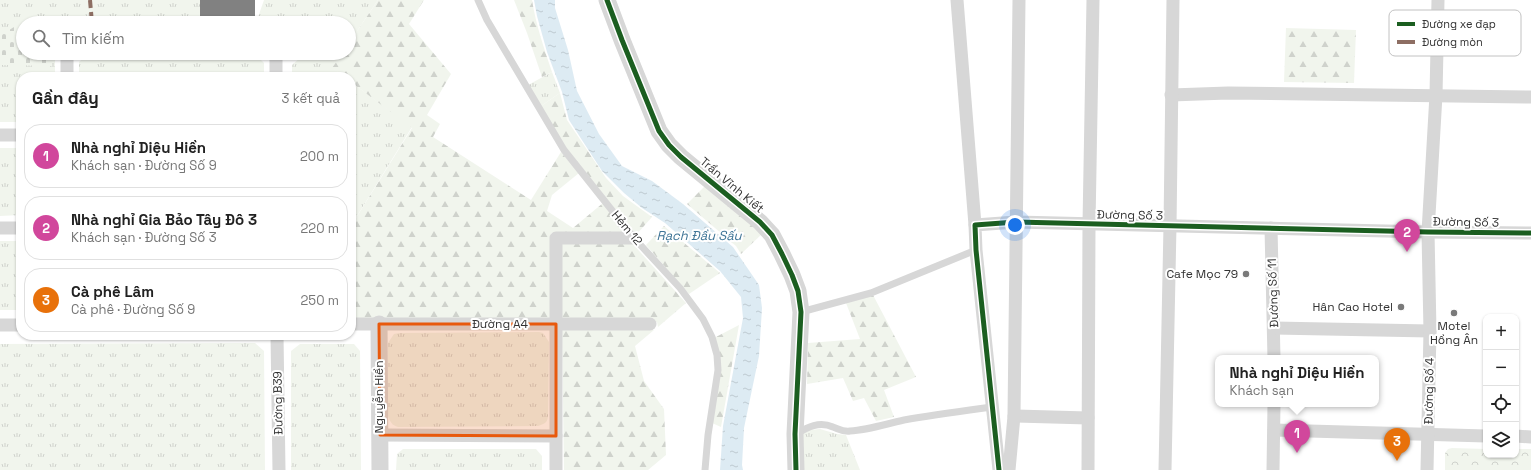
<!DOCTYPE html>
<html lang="vi">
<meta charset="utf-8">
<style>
body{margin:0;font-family:"Space Grotesk",sans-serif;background:#f2f2f2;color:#222}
.controls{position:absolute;right:12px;bottom:12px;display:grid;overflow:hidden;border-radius:8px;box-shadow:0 1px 3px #0004}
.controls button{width:36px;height:36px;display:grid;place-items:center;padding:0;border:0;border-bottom:1px solid #e0e0e0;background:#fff;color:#222;font:20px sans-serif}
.you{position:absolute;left:1015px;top:225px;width:14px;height:14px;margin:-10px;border:3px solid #fff;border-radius:50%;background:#1a73e8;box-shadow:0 0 0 6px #1a73e833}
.badge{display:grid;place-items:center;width:26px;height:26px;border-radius:50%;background:#0f766e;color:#fff;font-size:13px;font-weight:700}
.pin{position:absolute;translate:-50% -33px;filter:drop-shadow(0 1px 2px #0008)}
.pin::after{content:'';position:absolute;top:21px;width:14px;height:12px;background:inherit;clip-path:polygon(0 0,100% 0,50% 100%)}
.popup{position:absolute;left:1215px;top:355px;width:164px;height:52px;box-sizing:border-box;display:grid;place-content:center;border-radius:8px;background:#fff;filter:drop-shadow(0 1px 3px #0005);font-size:13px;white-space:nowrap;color:#767676}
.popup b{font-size:15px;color:#222}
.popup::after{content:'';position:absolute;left:50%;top:100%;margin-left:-8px;border:8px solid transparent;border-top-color:#fff}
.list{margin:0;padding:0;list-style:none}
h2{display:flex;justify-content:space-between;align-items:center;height:52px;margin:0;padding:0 16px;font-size:17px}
h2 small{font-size:13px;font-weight:400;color:#767676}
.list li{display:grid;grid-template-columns:26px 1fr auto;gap:12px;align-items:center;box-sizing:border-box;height:64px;margin:0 8px 8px;padding:0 8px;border:1px solid #e0e0e0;border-radius:16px}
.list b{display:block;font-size:15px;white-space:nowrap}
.list p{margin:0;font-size:13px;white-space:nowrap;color:#767676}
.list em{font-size:13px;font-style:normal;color:#767676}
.icon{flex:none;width:22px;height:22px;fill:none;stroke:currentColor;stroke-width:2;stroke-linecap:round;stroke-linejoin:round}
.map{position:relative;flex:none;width:1531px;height:470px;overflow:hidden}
.search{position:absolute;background:#fff;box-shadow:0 1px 3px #0004;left:16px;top:16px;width:340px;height:44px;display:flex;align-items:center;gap:10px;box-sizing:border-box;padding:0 14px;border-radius:22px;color:#767676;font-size:15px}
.panel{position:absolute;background:#fff;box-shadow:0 1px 3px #0004;left:16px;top:72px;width:340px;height:268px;border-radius:16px}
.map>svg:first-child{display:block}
.grass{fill:url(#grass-tufts)}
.forest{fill:url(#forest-firs)}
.cemetery{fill:url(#cemetery-stones)}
.park{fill:url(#park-crowns)}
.water{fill:url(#water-ripples)}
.building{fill:#818181}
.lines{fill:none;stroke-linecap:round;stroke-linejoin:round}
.service{stroke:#d7d7d7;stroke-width:7}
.minor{stroke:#d7d7d7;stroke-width:13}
.tertiary{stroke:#d7d7d7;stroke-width:17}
.quiet{stroke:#8d6e63;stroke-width:4;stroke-dasharray:8 4;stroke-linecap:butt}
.cycleway-casing{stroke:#fff;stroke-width:8}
.cycleway{stroke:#1b5e20;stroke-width:5}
.marked{fill:#e8590c;fill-opacity:0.2;stroke:#e8590c;stroke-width:3;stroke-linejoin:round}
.poi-dot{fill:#7a7a7a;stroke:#fff;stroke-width:1.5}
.labels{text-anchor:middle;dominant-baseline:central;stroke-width:4;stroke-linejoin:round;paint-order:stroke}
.street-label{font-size:12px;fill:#333;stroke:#fff}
.poi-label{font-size:12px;fill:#333;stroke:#fff;text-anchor:end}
.water-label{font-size:13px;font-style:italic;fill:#3f7597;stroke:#fff}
.key{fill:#fff;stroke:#c2c2c2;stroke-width:1}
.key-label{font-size:11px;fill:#333}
</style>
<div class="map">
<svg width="1531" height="470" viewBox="0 0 1531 470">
<defs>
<pattern id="grass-tufts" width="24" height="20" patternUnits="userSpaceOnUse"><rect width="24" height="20" fill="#f1f5ed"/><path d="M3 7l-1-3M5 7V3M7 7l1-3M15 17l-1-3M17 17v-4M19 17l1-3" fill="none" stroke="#cfd2cc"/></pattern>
<pattern id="forest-firs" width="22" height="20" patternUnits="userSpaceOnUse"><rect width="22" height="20" fill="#f1f5ed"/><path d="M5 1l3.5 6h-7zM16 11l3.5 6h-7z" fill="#cfd2cc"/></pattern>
<pattern id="cemetery-stones" width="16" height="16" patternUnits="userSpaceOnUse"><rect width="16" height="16" fill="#f1f5ed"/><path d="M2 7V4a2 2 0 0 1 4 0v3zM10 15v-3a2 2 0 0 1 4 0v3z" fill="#cfd2cc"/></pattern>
<pattern id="park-crowns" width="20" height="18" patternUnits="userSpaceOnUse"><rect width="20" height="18" fill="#f1f5ed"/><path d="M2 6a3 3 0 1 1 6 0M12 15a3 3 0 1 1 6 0" fill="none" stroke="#cfd2cc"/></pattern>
<pattern id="water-ripples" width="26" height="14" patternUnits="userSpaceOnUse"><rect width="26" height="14" fill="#ddebf3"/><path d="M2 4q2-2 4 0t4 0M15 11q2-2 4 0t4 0" fill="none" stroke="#becad1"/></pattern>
</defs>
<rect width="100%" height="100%" fill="#fff"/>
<!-- grass -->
<g class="grass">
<path d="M0,0H200V23H23V53H55V77H21V122H0Z"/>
<path d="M264,0H378L349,43V23H256Z"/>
<path d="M340,53H343L333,68L345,77H292V65L301,57H339Z"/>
<path d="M88,54L257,56L264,63V77H79V62Z"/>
<path d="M552,72L560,93L541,106L528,85Z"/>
<path d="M351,82L412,127L351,226Z"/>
<path d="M0,148H21V215L0,216Z"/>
<rect x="0" y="241" width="21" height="69"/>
<path d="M539,332L543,333L549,342L548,417C547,423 544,424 538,426L398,427C392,425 390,422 388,416V343L394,334L399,333Z"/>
<path d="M255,343L264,351L265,470H0V344Z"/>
<path d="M300,344H354L360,351L361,470H291V351Z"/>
<path d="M820,429L837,434L846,435L860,470H802L799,435L810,430Z"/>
<path d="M403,449H536L542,456V470H396L397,454Z"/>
</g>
<!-- forest -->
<g class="forest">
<path d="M378,0H424L409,24L451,74L427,115L440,124L433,137L531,200L561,152L579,173L552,195L547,211L573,228L603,203L626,232L551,233L550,318H351V226L412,128L351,82V77H345L332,68L343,53H349V43Z"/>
<path d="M514,0H532C536,25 544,48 552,72L542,77L527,33Z"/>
<path d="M1286,28L1356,30L1354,83L1284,82Z"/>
<path d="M560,93L567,120L606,178L623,196L652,217L636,235L567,149L541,106Z"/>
<path d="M706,185L763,233L741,254L736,246L687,204Z"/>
<path d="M664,226L720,273L689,294L646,245Z"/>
<path d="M561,243H632L686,303L658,327L657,322L562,319Z"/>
<path d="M873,295L916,377L884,390L894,417L876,421L864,398L853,401L843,378L807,384L808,343L860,339L846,303Z"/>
<path d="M739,325L721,427L712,423L720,369L714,338Z"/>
<path d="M562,330H654L635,346L644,381L664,409L666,455L648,470H564Z"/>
</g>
<!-- cemetery -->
<path class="cemetery" d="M17,25H23V53H52V66L0,65V36Z"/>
<!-- park -->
<path class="park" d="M1452,448L1486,449V455H1516V449H1531V470H1445V453L1448,449Z"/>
<!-- water -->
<path class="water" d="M534,0H555V8L568,50L577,91L599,134L622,166L652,181L683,204L733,247L759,285L762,308L759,356L744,428L742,465L743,470H720L723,426L743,318L741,297L720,271L665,223L642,208L624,193L602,171L569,120L562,92L547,52L537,16Z"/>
<!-- building -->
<rect class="building" x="200" y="0" width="55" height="23"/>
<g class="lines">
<!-- service -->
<g class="service">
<path d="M478,0L487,20L564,150L634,238L680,288L703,319L712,337L717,355L718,370L708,435L705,470"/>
<path d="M801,312L871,293L976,250"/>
<path d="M796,434C808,427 819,421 833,427C839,429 843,432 850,431C868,430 886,424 904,420C933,415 963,411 992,407"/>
</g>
<!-- minor -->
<g class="minor">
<path d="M957,0L975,225"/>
<path d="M67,77V53"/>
<path d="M276,77V53"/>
<path d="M1171,95L1228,93L1531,97"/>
<path d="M0,135H21"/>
<path d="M0,228H21"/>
<path d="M1271,228L1274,358"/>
<path d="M351,324H650"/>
<path d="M0,325H21"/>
<path d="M1274,328L1430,331"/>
<path d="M277,335L279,470"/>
<path d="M1014,416L1088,418"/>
<path d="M1274,430L1486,436"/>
<path d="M380,435L556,436"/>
<path d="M1516,436L1531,437"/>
<path d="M556,470V238H634"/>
<path d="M999,470L976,250L975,225L1016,222L1428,232L1531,233"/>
<path d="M1009,470L1014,416L1019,0"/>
<path d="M1088,470L1089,224L1093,0"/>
<path d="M1165,470L1170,226L1173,0"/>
<path d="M1273,470L1274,404"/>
<path d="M1427,470L1430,331L1428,232L1436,95L1438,0"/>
</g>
<!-- tertiary -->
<g class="tertiary">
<path d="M607,0L622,40L659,131L669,145L681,157L760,222L772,235L782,254L792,275L798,291L801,312L795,434L796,470"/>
<path d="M379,324L380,470"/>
</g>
<!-- quiet -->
<path class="quiet" d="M90,0L92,23"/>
<defs>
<g id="cycleway">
<path d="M607,0L622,40L659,131L669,145L681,157L760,222L772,235L782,254L792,275L798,291L801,312L795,434L796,470"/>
<path d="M999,470L976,250L975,225L1016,222L1428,232L1531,233"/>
</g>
</defs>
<!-- cycleway casing -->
<use href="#cycleway" class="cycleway-casing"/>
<!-- cycleway -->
<use href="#cycleway" class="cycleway"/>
</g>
<!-- marked area -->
<path class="marked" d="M379,324H556V436L380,435Z"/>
<!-- markers -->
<g class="poi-dot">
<circle cx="1246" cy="274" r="4"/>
<circle cx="1401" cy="307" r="4"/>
<circle cx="1454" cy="313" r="4"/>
</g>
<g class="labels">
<!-- street labels -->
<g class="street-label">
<text transform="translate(732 185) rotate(40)">Trần Vĩnh Kiết</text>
<text transform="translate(1130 215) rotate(1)">Đường Số 3</text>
<text transform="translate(1466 222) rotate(1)">Đường Số 3</text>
<text transform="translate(627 228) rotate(50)">Hẻm 12</text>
<text transform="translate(1273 293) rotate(-92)">Đường Số 11</text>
<text x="500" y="324">Đường A4</text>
<text transform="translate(1429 391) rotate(-89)">Đường Số 4</text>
<text transform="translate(379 397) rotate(-90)">Nguyễn Hiền</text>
<text transform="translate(278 403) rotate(-91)">Đường B39</text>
</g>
<!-- poi labels -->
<g class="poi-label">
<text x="1238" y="274">Cafe Mọc 79</text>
<text x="1393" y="307">Hân Cao Hotel</text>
<text x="1454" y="326" text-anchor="middle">Motel<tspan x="1454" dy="14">Hồng Ân</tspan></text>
</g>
<!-- water labels -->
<g class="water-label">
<text x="699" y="235">Rạch Đầu Sấu</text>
</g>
</g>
<!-- legend -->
<rect x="1389" y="10" width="132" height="46" rx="6" class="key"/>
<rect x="1397" y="22" width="18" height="4" fill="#1b5e20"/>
<rect x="1397" y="40" width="18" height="4" fill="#8d6e63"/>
<g class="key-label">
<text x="1422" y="28">Đường xe đạp</text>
<text x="1422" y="46">Đường mòn</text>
</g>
</svg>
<div class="controls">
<button>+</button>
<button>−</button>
<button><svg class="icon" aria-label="locate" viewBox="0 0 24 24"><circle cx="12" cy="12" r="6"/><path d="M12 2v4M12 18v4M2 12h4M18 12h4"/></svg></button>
<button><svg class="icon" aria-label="layers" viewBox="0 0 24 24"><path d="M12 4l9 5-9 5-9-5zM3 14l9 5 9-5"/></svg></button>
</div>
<div class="you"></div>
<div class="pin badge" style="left:1297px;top:453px;background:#d1479c">1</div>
<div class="popup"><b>Nhà nghỉ Diệu Hiền</b>Khách sạn</div>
<div class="pin badge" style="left:1407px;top:252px;background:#d1479c">2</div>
<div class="pin badge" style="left:1397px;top:461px;background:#e8710a">3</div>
<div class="search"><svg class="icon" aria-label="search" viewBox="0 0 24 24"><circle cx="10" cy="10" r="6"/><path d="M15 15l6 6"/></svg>Tìm kiếm</div>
<section class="panel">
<h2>Gần đây<small>3 kết quả</small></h2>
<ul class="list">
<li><span class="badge" style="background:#d1479c">1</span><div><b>Nhà nghỉ Diệu Hiền</b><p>Khách sạn · Đường Số 9</p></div><em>200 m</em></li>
<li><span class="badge" style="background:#d1479c">2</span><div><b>Nhà nghỉ Gia Bảo Tây Đô 3</b><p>Khách sạn · Đường Số 3</p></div><em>220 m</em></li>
<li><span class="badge" style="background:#e8710a">3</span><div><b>Cà phê Lâm</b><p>Cà phê · Đường Số 9</p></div><em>250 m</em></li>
</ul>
</section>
</div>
